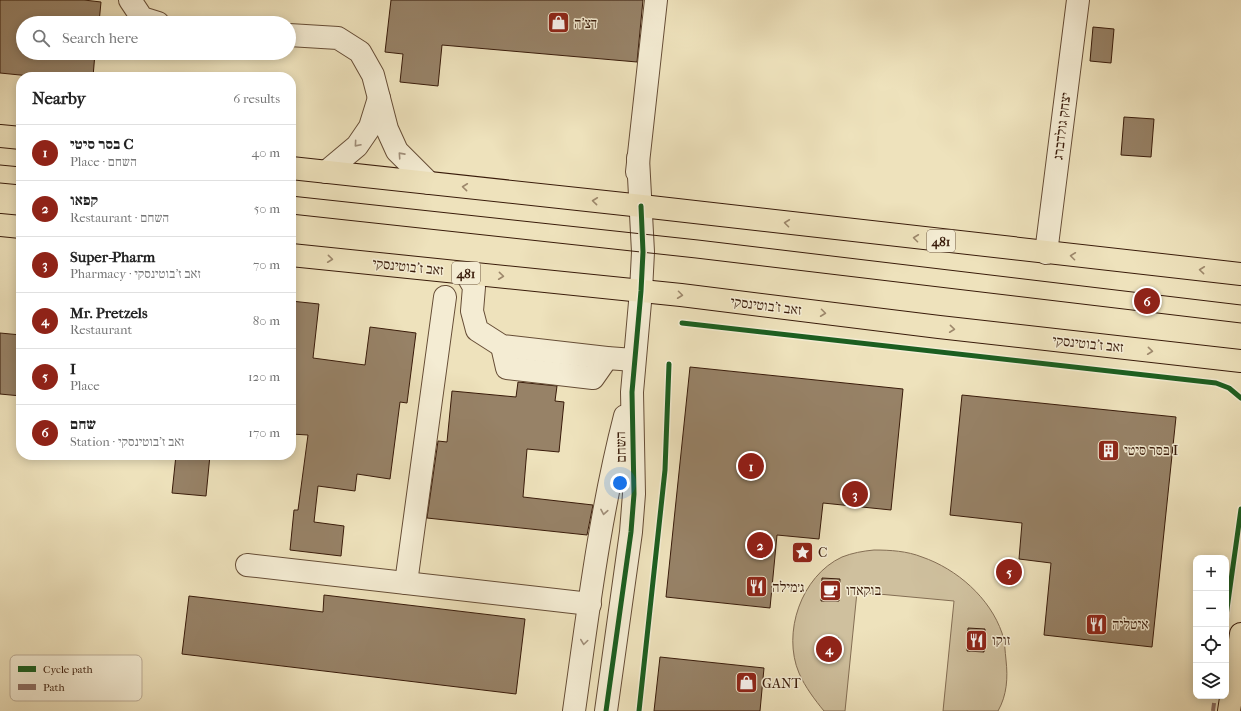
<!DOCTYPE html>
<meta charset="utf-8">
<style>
body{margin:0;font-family:"IM FELL French Canon","Frank Ruhl Libre",serif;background:#f6f6f6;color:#222}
.controls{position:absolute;right:12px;bottom:12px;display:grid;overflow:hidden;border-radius:8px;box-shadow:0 2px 10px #0003}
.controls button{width:36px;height:36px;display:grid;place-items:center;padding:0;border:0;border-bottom:1px solid #e0e0e0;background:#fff;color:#222;font:20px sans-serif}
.you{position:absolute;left:620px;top:483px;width:14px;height:14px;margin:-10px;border:3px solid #fff;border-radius:50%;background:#1a73e8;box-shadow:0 0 0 6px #1a73e833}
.badge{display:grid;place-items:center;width:26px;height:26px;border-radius:50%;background:#8f2418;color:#fff;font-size:13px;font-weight:700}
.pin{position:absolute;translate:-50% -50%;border:2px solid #fff;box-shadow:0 1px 4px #0006}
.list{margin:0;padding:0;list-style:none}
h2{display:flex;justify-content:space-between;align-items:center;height:52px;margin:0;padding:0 16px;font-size:17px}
h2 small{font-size:13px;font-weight:400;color:#767676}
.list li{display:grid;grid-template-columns:26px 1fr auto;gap:12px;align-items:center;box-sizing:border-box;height:56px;padding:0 16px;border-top:1px solid #e0e0e0}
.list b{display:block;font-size:15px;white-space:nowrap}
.list p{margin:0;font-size:13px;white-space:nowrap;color:#767676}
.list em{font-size:13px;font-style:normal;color:#767676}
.icon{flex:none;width:22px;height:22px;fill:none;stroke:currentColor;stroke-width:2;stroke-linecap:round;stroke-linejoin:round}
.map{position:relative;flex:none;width:1241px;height:711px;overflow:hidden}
.search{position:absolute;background:#fff;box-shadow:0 2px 10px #0003;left:16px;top:16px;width:280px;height:44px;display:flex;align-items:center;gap:10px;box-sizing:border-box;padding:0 14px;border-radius:22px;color:#767676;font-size:15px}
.panel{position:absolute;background:#fff;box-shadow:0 2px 10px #0003;left:16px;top:72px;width:280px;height:388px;border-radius:16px}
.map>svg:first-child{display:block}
.green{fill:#cfc09e;stroke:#846e54}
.building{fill:#978267;stroke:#391b0a}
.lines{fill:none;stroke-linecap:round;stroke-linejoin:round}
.minor-casing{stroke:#664d36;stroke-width:24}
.major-casing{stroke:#391b0a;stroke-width:24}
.minor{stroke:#f4ecd3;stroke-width:22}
.major{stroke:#eee2bc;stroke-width:22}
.tram{stroke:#391b0a;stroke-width:1}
.quiet{stroke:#8d6e63;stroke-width:4;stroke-dasharray:8 4;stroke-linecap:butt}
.cycleway-casing{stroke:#f4ecd3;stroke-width:8}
.cycleway{stroke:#1b5e20;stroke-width:5}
.oneway{stroke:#a08e79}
.oneway2{stroke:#9d886c}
.labels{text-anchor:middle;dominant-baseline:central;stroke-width:3;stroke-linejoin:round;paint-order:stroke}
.shield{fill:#f4ecd3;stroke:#715a46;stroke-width:1}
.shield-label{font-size:13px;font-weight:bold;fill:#391b0a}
.poi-label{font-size:14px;fill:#391b0a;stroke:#f4ecd3;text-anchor:start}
.street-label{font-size:14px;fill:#391b0a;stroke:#f4ecd3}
.key{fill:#f4ecd3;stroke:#bcad97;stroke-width:1}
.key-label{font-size:11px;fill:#391b0a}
</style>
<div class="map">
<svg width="1241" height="711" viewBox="0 0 1241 711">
<rect width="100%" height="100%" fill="#eee2bc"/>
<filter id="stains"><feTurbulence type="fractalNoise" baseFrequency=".005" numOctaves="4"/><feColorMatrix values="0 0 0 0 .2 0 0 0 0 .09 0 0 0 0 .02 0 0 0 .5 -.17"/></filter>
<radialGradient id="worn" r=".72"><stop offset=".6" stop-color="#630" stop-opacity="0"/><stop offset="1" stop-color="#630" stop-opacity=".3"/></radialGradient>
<!-- green -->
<path class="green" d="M874,550C890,550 907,551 922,557C957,569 990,598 1002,633C1005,641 1005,652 1006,660C1008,678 1007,695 998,711H943L954,601L857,592L845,711H824C815,700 805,687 799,673C782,633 801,576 842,557C852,553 863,551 874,550Z"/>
<!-- building -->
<g class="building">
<path d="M0,0H84L101,2L99,23H23V53H95L93,77H40L0,73Z"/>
<path d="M391,0H643L637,62L442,45L438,86L400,82L403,54L385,52Z"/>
<path d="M1093,27L1114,29L1111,63L1090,61Z"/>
<path d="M1124,117L1154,119L1151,157L1121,155Z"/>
<path d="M291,301L319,304L313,358L365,365L370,327L416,333L407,403L400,402L390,479L357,474L355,491L318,486L314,522L344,526L341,556L290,550L294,510H298L308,435L291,434Z"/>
<path d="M0,333L21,335V396L0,394Z"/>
<path d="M690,367L903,389L891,510L823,503L819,539L777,535L770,608L666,597Z"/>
<path d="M518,382L557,386L555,401L564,402L559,452L527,449L523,497L593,505L587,535L427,518L438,441L447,442L452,391L516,397Z"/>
<path d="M962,395L1176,417L1152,647L1044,635L1051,563L1019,559L1022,523L950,515Z"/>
<path d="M176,455H210L206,496L172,493Z"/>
<path d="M822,578L840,579L839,601H821Z"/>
<path d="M324,595L525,619L516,694L182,654L189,596L323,612Z"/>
<path d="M968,628L985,629L984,652L967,651Z"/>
<path d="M821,637L839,638L838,661L820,660Z"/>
<path d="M660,657L764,668L760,711H654Z"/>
</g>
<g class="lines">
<defs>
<g id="minor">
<path d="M130,0L142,18L158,23"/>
<path d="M289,35L338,38L360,52L373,75L387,129L397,151L429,183"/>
<path d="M326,172L357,146L370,127L379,98"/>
<path d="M637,172L656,0"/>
<path d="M1046,253L1078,0"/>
<path d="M466,273L474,287L472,311L477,330L502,346L607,358L634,360"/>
<path d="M502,346L507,368L593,378L607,358"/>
<path d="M247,565L590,604"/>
<path d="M406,583L445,297"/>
<path d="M574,711C588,612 600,513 625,416"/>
<path d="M606,711L631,532L634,494L632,392L641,291L643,252L638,158"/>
</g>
<g id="major">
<path d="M0,136L21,138"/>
<path d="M291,168L633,205L1241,274"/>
<path d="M0,225L21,227"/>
<path d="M291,255L681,295L939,327L1241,361"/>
<path d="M1229,711L1241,634"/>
</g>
</defs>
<!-- minor casing -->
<use href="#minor" class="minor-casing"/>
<!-- major casing -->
<use href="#major" class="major-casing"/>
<!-- minor -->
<use href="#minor" class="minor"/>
<!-- major -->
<use href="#major" class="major"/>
<!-- tram -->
<g class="tram">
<path d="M0,165L21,167"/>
<path d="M0,183L21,185"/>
<path d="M291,196L698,240L1241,305"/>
<path d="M291,214L696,258L1241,323"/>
</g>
<!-- quiet -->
<path class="quiet" d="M1213,711L1215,696"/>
<defs>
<g id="cycleway">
<path d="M682,323L1216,383L1229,388L1241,398"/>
<path d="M1226,616L1241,509"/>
<path d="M606,711L631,532L634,494L632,392L641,291L643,252L641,206"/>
<path d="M639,711L665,470L669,364"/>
</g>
</defs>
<!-- cycleway casing -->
<use href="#cycleway" class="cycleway-casing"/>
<!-- cycleway -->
<use href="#cycleway" class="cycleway"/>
</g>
<!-- one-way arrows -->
<defs><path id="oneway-chevron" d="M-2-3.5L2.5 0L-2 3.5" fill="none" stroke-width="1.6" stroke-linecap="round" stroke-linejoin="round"/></defs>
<g class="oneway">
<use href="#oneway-chevron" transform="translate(357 144) rotate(131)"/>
<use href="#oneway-chevron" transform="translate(401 155) rotate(-132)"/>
<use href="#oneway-chevron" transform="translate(604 512) rotate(100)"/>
<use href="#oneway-chevron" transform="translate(584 642) rotate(98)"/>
</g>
<g class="oneway2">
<use href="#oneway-chevron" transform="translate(465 187) rotate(-174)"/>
<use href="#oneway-chevron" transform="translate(595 201) rotate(-174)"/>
<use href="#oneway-chevron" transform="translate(787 223) rotate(-173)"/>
<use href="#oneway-chevron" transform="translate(916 238) rotate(-173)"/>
<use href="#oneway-chevron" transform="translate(1073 256) rotate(-173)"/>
<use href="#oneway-chevron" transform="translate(330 259) rotate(6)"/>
<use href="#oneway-chevron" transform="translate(1202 270) rotate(-174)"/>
<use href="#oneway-chevron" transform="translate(501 276) rotate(6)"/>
<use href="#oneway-chevron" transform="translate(680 295) rotate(7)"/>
<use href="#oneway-chevron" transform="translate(823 313) rotate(7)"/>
<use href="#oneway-chevron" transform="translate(952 329) rotate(6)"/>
<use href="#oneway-chevron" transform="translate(1150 351) rotate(6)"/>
</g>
<!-- icons -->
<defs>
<symbol id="shop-square" viewBox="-11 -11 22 22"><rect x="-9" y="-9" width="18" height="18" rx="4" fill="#8f2418" stroke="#f4ecd3"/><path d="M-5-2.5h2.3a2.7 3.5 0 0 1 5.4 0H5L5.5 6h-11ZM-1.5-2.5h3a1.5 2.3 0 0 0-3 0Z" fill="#fff"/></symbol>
<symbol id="building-square" viewBox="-11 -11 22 22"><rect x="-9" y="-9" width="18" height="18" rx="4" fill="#8f2418" stroke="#f4ecd3"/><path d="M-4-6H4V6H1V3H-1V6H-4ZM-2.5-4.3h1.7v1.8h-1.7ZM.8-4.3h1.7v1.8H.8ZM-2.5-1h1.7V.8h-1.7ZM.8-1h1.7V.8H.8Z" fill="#fff"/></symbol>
<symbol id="sight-square" viewBox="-11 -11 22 22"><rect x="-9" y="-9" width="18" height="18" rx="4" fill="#8f2418" stroke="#f4ecd3"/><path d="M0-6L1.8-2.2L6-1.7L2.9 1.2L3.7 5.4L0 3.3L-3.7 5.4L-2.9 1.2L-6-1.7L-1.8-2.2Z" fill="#fff"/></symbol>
<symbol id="restaurant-square" viewBox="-11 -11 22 22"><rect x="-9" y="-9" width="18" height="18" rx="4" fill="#8f2418" stroke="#f4ecd3"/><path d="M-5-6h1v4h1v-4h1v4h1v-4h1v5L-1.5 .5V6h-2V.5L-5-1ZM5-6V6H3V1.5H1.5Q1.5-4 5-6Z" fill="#fff"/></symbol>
<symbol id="cafe-square" viewBox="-11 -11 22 22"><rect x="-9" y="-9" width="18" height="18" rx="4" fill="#8f2418" stroke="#f4ecd3"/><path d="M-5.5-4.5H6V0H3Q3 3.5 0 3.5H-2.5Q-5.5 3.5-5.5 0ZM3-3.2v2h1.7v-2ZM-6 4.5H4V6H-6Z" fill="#fff"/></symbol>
</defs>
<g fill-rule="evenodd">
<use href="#shop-square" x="546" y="10" width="25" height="25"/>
<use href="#building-square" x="1096" y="438" width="25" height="25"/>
<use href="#sight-square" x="790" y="540" width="25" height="25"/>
<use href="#restaurant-square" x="744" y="574" width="25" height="25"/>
<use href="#cafe-square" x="818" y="578" width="25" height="25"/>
<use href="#restaurant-square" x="1084" y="612" width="25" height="25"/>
<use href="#restaurant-square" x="964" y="628" width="25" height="25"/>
<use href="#shop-square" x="734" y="670" width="25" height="25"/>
</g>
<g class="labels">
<!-- shield labels -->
<g class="shield">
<rect x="927" y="230" width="28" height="22" rx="3"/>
<rect x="452" y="262" width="28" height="22" rx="3"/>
</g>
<g class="shield-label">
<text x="941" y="241">481</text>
<text x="466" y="273">481</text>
</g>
<!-- poi labels -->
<g class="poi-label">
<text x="574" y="23">דצ'ה</text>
<text x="1124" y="450">בסר סיטי I</text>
<text x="818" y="552">C</text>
<text x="772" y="587">ג׳מילה</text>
<text x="846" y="590">בוקאדו</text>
<text x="1112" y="624">איטליה</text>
<text x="992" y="640">זוקו</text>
<text x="762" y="683">GANT</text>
</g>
<!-- street labels -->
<g class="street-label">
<text transform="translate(1062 126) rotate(-83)">יצחק גולדברג</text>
<text transform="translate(408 267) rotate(6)">זאב ז'בוטינסקי</text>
<text transform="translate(766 306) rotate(7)">זאב ז'בוטינסקי</text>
<text transform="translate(1088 344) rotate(6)">זאב ז'בוטינסקי</text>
<text transform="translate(621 447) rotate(-91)">השחם</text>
</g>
</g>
<!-- legend -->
<rect x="10" y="655" width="132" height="46" rx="6" class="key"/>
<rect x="18" y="666" width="18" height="6" fill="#1b5e20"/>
<rect x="18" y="684" width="18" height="6" fill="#8d6e63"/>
<g class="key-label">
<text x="43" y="673">Cycle path</text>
<text x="43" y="691">Path</text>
</g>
<rect width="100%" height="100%" filter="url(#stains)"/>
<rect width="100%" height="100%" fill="url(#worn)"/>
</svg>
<div class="controls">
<button>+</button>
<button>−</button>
<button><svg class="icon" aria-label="locate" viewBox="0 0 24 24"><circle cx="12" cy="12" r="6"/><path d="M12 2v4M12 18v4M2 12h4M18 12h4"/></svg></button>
<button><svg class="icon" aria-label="layers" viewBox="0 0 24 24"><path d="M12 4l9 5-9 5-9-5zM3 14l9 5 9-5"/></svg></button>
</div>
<div class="you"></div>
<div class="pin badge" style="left:751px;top:466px">1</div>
<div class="pin badge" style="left:760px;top:545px">2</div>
<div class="pin badge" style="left:855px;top:494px">3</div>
<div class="pin badge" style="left:829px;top:649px">4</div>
<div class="pin badge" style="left:1009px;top:572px">5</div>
<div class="pin badge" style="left:1147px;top:301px">6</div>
<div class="search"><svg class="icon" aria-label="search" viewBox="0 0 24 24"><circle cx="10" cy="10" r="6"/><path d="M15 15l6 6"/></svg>Search here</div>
<section class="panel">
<h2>Nearby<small>6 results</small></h2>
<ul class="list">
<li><span class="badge">1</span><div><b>בסר סיטי C</b><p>Place · השחם</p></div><em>40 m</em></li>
<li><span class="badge">2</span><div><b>קפאו</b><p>Restaurant · השחם</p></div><em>50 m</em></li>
<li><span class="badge">3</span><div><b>Super-Pharm</b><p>Pharmacy · זאב ז'בוטינסקי</p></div><em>70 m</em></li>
<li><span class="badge">4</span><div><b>Mr. Pretzels</b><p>Restaurant</p></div><em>80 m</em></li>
<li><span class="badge">5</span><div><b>I</b><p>Place</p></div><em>120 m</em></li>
<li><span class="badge">6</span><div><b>שחם</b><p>Station · זאב ז'בוטינסקי</p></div><em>170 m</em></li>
</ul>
</section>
</div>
